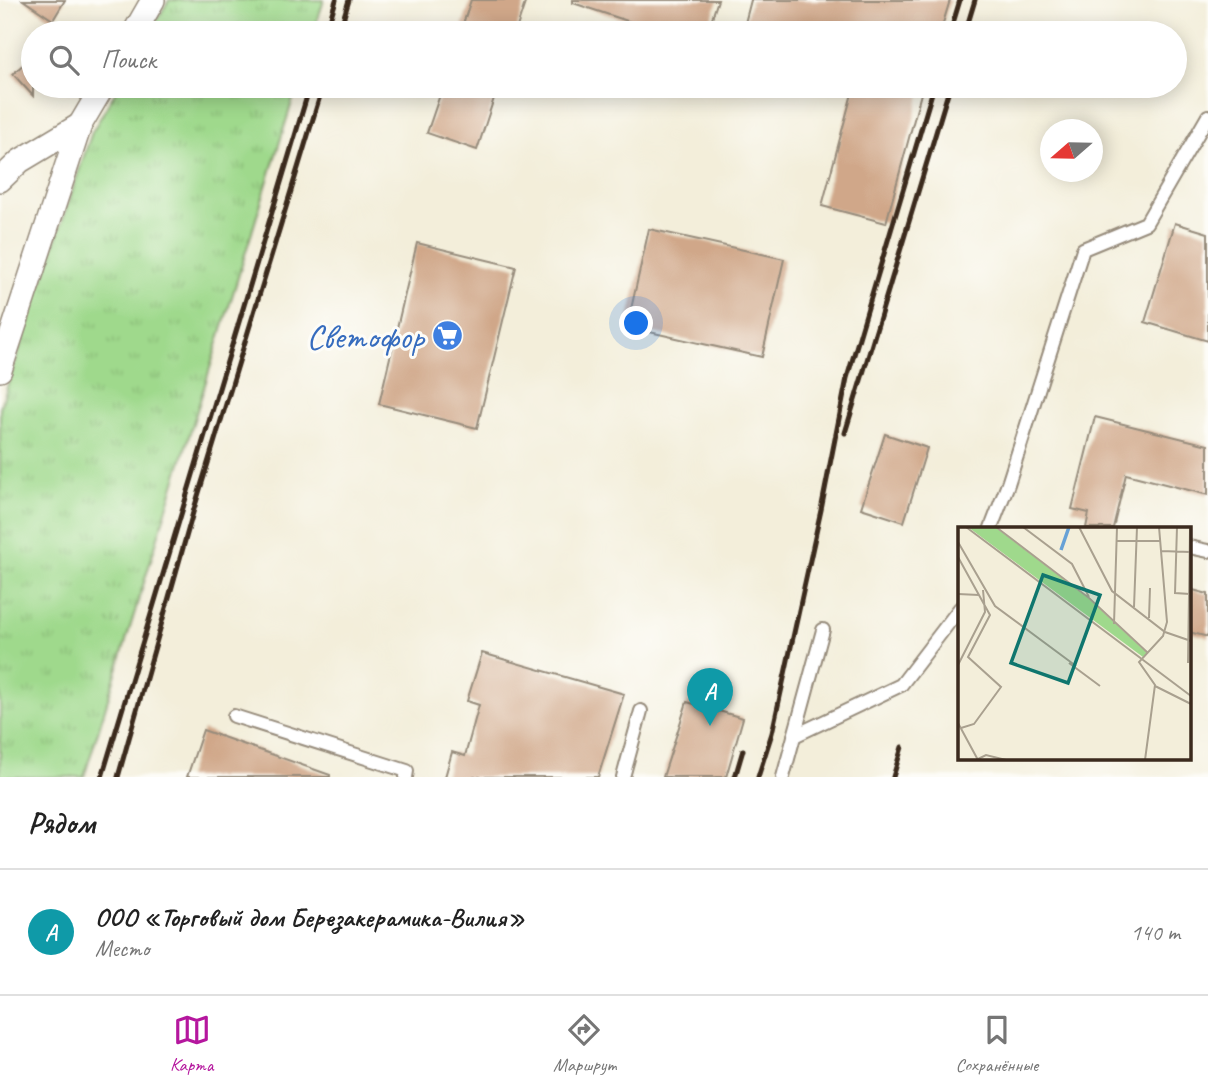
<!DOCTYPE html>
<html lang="ru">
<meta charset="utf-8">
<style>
body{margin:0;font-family:Caveat,sans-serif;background:#f2f2f2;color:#222}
.compass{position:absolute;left:1040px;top:119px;width:63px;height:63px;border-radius:50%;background:#fff;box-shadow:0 4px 18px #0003;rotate:250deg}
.you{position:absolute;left:637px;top:324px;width:24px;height:24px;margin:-18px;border:5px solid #fff;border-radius:50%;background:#1a73e8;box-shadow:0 0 0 10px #1a73e833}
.badge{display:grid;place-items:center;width:46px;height:46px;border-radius:50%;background:#b5179e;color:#fff;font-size:23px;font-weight:700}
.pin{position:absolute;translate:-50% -58px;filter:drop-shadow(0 2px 4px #0008)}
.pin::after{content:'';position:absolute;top:37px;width:24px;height:21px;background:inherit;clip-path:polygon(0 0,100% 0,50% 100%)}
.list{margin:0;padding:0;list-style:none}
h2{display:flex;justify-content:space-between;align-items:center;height:91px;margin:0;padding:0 28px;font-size:30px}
h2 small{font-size:23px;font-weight:400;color:#767676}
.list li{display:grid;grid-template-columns:46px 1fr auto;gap:21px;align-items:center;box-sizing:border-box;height:126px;padding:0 28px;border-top:2px solid #e0e0e0}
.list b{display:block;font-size:26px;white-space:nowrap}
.list p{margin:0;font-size:23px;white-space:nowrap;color:#767676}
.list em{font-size:23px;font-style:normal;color:#767676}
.icon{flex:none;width:38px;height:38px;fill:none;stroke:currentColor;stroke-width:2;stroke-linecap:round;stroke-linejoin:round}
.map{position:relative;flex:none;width:1208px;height:777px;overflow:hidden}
.search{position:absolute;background:#fff;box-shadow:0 4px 18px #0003;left:21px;right:21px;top:21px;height:77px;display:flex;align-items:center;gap:18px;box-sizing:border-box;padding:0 24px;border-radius:38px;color:#767676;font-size:26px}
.sheet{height:217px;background:#fff}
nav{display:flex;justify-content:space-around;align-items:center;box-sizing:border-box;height:98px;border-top:2px solid #e0e0e0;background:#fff;font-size:19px;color:#767676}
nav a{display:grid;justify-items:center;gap:4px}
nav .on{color:#b5179e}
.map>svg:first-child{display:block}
.grass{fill:url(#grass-tufts);stroke:#6d8255;stroke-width:2}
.building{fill:#d0a789}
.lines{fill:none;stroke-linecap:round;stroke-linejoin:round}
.service-casing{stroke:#978c7c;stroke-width:16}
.minor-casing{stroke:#978c7c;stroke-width:26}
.service{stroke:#fff;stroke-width:12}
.minor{stroke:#fff;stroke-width:23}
.rail{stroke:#3b2a1e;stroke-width:5}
.labels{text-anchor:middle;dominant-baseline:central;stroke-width:6;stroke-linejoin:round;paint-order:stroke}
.shop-label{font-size:35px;fill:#366cbe;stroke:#fdfcf7;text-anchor:end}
.inset-river{fill:none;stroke:#67a1d6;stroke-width:3.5}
.inset-road{fill:none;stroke:#a9a08f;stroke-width:2}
.view{fill:#0f766e;fill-opacity:0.15;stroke:#0f766e;stroke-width:3.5}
.inset-edge{fill:none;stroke:#3b2a1e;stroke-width:3.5}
</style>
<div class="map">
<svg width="1208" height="777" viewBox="0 0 1208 777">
<defs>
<pattern id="grass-tufts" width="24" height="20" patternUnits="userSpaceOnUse" patternTransform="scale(1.75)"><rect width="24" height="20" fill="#9fd98c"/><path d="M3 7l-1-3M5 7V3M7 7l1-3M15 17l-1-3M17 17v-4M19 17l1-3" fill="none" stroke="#8aba78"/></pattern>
</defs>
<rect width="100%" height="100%" fill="#fdfcf7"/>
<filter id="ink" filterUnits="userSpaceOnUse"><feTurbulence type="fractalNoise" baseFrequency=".0143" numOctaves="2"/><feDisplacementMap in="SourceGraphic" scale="14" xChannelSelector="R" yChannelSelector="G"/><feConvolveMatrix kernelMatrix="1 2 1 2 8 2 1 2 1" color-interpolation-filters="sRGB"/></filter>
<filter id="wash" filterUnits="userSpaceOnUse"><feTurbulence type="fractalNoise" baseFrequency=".00686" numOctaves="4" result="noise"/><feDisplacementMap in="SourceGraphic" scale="28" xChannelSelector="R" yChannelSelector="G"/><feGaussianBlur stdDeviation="1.57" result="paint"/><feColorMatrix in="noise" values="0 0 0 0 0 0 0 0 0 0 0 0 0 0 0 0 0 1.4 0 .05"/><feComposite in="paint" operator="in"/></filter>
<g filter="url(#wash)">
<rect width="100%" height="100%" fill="#f3eeda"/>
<!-- grass -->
<g class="grass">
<path d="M169,0H324L313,33H149Z"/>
<path d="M119,86H297L84,777H0V408L92,132Z"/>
</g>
<g id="blocks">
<!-- building -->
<g class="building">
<path d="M23,0H65L53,20Z"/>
<path d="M471,0H526L515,33H460Z"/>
<path d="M573,0H718L707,33H664L573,3Z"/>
<path d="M751,0H950L940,33H781L745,23Z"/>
<path d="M33,55V96L13,74Z"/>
<path d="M443,86H498L477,150L427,133Z"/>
<path d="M854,86H923L886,223L822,206Z"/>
<path d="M1175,223L1208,233V341L1145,322Z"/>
<path d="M649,229L784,259L762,357L627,327Z"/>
<path d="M417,243L516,267L477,428L379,404Z"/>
<path d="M1095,417L1208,445V495L1126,474L1113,528H1086L1089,513L1072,509Z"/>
<path d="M885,434L927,448L904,522L861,508Z"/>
<path d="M1189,589L1208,594V637L1189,632Z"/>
<path d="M482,653L624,694L598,777H445L452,752L465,756L479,705L467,701Z"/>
<path d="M687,702L743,718L726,777H663Z"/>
<path d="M203,730L330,775V777H187Z"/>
</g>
</g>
</g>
<g filter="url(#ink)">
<use href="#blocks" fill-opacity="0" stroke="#978c7c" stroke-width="2"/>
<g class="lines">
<defs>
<g id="service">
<path d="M991,528L1008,484L1083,249L1146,223L1208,116"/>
<path d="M1189,547L1208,551"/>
<path d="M234,716L407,771L406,777"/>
<path d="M794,736L901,685L960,608"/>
<path d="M623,777L641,711"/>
<path d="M783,777L823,630"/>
</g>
<g id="minor">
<path d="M134,33L153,0"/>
<path d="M0,180L20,161L80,125"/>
<path d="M0,370L80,125L103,86"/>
</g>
</defs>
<!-- service casing -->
<use href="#service" class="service-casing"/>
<!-- minor casing -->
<use href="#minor" class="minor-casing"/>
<!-- service -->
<use href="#service" class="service"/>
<!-- minor -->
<use href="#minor" class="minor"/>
<!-- rail -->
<g class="rail">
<path d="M326,33L336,0"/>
<path d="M339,33L349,0"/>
<path d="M950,33L960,0"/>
<path d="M965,33L975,0"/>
<path d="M845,433L950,86"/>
<path d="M102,777L310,86"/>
<path d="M118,777L194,509L323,86"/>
<path d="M735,777L743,750"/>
<path d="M758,777L772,733L821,510L847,378L934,86"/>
<path d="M893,777L902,747"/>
</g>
</g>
</g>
<!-- icons -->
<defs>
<symbol id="supermarket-disc" viewBox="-11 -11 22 22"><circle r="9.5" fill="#3f7fe0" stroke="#fdfcf7"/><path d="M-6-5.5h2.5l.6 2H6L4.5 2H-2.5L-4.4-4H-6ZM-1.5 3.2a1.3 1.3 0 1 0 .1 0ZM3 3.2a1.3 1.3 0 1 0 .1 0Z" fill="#fff"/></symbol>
</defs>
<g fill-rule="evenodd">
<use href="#supermarket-disc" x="430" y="318" width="35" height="35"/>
</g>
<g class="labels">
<!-- shop labels -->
<g class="shop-label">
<text x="424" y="336">Светофор</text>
</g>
</g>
<!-- overview -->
<g transform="translate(958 527)">
<rect width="233" height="233" fill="#f3eeda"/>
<path d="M10,0H37L130,71L189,126L185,130Z" fill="#9fd98c"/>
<path class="inset-river" d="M103,23L111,0"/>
<path class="inset-road" d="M8,0L233,169M38,0L131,71L190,126M65,0L114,37L131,70M121,0L154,64L207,105L233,114M219,0L217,66L232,67M158,14H202M0,15L37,79L118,139M203,24L232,25M0,30L32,88L10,130L43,160L16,197L3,201M0,67L21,68M176,80L179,0M191,91L192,61M156,97L159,0M111,136L142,159M230,136L232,0M0,138L27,85L25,63M197,159L233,177M0,196L20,233M20,232L28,228L48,233M187,233L197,158L181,135L205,109L209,95L201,0"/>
<path class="view" d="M85,48L142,68L110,156L53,136Z"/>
<rect width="233" height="233" class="inset-edge"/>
</g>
</svg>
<svg class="compass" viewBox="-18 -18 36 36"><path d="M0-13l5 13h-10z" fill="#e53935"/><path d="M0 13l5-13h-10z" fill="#767676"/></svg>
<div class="you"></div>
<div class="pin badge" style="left:710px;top:726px;background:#0f9aa8">A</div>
<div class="search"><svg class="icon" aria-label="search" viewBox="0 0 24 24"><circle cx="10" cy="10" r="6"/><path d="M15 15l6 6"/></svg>Поиск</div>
</div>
<section class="sheet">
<h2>Рядом<small></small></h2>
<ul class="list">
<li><span class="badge" style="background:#0f9aa8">A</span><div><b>ООО «Торговый дом Березакерамика-Вилия»</b><p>Место</p></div><em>140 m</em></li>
</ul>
</section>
<nav>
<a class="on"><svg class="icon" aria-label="map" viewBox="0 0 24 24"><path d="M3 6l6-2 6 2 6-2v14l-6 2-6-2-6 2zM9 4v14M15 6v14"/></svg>Карта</a>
<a><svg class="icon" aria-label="directions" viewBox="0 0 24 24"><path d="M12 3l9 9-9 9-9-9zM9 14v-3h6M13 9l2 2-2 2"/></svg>Маршрут</a>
<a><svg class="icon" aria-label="saved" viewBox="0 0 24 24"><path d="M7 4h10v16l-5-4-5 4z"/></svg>Сохранённые</a>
</nav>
